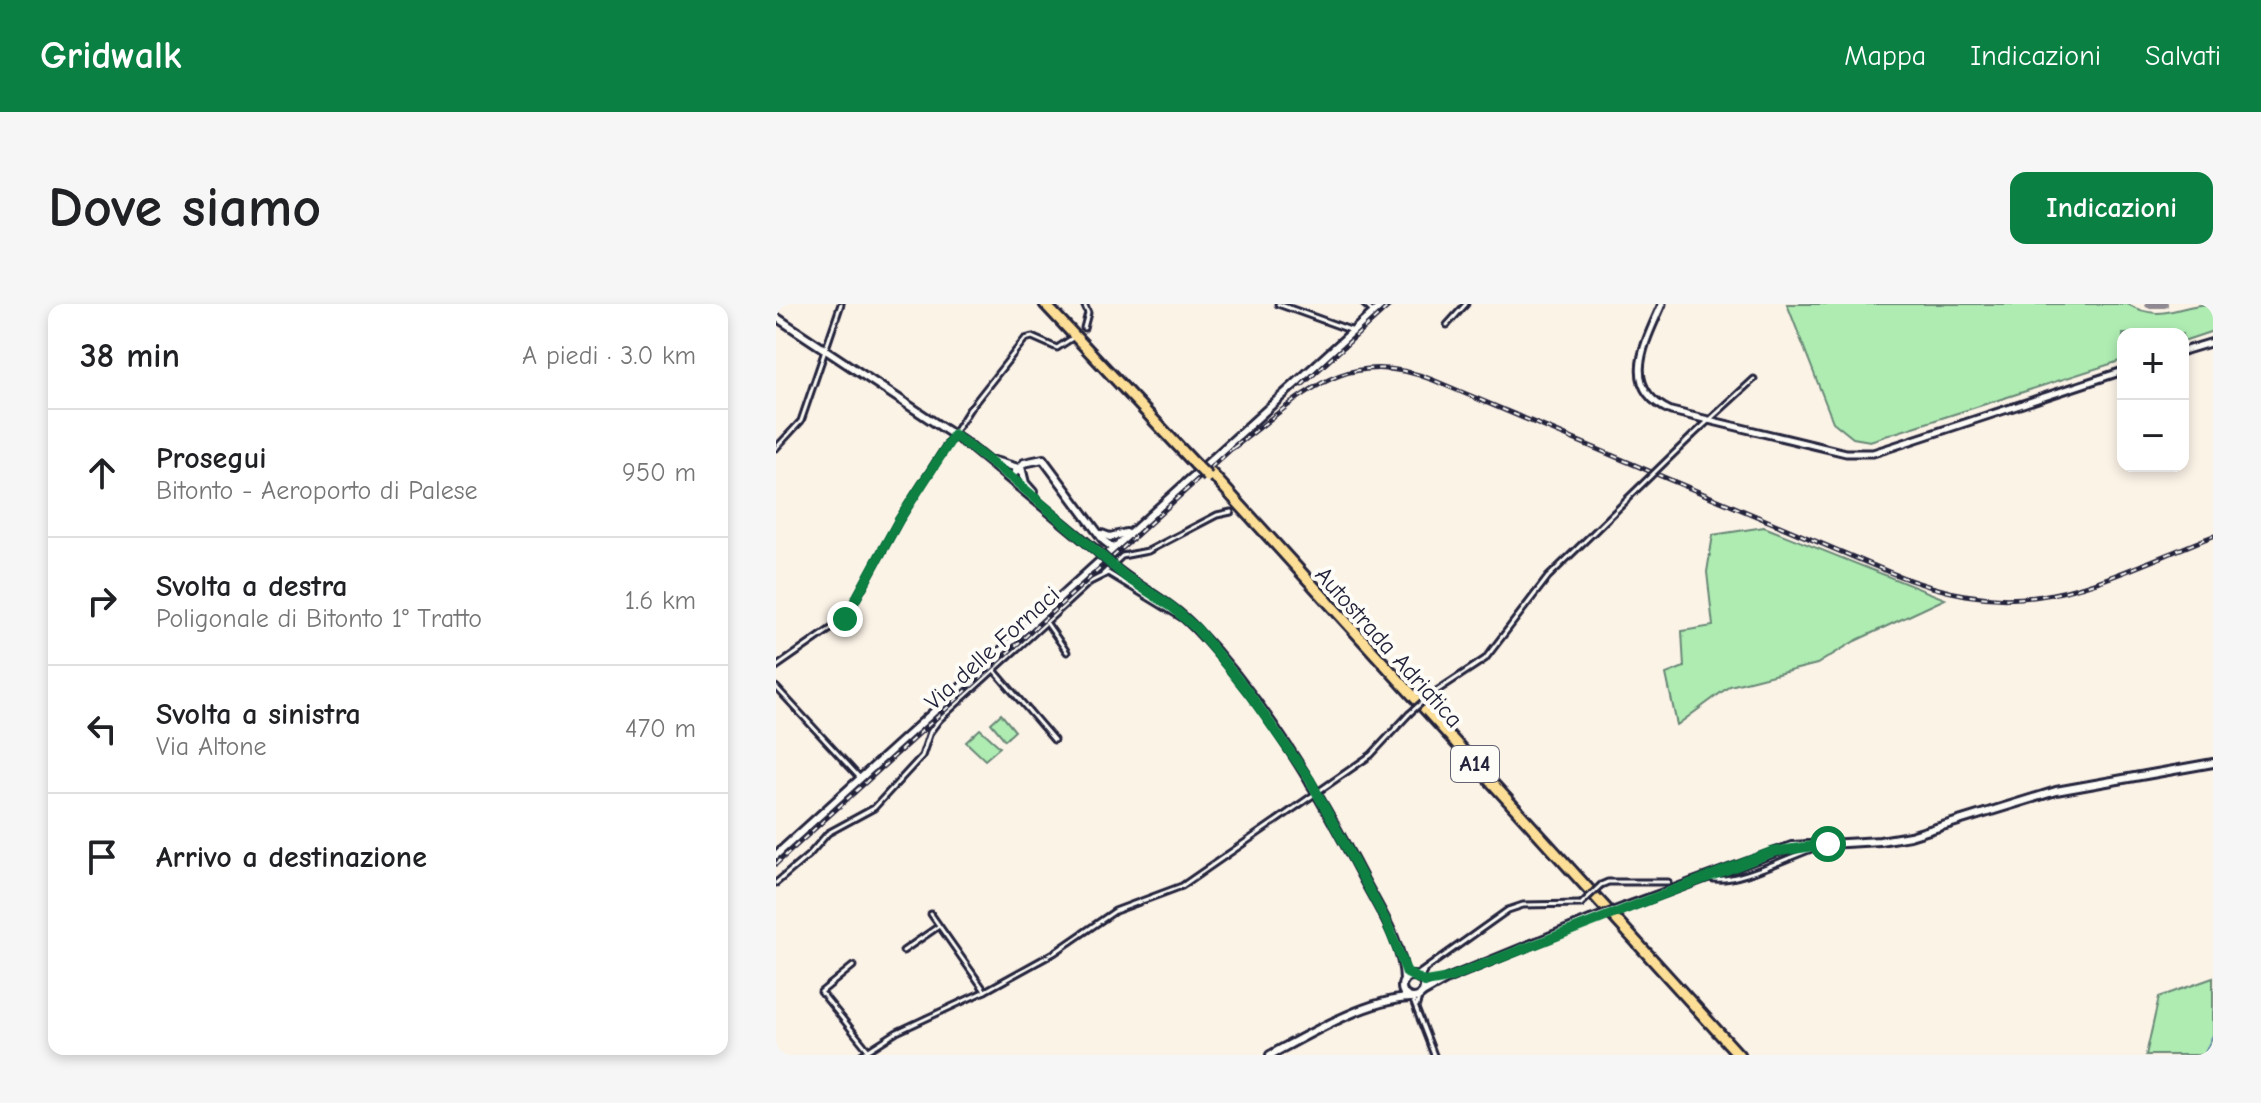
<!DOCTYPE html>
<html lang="it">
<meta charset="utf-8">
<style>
body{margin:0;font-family:"Comic Neue",sans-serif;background:#f6f6f6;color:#202124}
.controls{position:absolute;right:24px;top:24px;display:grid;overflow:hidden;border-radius:16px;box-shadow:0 4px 12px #0003}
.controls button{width:72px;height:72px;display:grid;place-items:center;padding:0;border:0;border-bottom:2px solid #e0e0e0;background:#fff;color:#202124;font:40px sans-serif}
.stop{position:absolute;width:24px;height:24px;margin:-18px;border:6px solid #0b8043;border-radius:50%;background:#fff}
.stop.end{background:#0b8043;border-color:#fff;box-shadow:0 2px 8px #0008}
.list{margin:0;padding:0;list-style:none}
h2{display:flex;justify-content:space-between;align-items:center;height:104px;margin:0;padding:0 32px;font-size:34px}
h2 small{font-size:26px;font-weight:400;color:#757577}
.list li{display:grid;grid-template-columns:52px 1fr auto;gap:24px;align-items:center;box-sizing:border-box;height:128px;padding:0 32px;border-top:2px solid #e0e0e0}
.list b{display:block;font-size:30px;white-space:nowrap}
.list p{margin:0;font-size:26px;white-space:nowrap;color:#757577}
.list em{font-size:26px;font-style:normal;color:#757577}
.icon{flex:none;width:44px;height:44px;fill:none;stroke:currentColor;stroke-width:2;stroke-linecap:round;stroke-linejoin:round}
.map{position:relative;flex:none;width:1437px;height:751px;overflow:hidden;border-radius:16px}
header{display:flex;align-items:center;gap:48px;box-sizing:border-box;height:112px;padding:0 40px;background:#0b8043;color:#fff}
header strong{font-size:38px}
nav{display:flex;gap:44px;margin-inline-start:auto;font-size:28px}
.intro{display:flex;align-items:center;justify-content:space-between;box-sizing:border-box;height:192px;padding:0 48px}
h1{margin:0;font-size:56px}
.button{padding:20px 36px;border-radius:16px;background:#0b8043;color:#fff;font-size:28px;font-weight:700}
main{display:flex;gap:48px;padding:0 48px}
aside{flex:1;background:#fff;border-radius:16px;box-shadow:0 4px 12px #0003}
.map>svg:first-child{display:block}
.green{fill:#aeecb2;stroke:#688776;stroke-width:2}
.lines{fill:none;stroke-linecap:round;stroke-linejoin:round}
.stream{stroke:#698cad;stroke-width:2}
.taxiway{stroke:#8f8a91;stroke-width:8}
.minor-casing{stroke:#22223b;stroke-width:9}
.tertiary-casing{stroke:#22223b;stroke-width:11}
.secondary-casing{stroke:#22223b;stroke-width:12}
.motorway-casing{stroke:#22223b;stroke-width:15}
.minor{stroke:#fdfcf7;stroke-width:3}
.tertiary{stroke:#fdfcf7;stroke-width:5}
.secondary{stroke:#fdfcf7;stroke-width:6}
.motorway{stroke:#fcde96;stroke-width:9}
.rail-casing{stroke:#22223b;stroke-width:5}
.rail{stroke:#fdfcf7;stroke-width:2;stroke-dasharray:6;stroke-linecap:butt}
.minor-bridge-casing{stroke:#22223b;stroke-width:9;stroke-linecap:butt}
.secondary-bridge-casing{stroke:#22223b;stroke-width:12;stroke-linecap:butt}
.motorway-bridge-casing{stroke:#22223b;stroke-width:15;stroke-linecap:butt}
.minor-bridge{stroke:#fdfcf7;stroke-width:3}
.secondary-bridge{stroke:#fdfcf7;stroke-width:6}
.motorway-bridge{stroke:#fcde96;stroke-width:9}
.route{stroke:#0b8043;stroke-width:10}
.labels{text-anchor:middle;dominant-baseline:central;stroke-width:8;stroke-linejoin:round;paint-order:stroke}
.shield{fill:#fdfcf7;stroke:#646373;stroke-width:2}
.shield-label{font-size:22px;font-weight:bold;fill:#22223b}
.street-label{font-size:24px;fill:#22223b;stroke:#fdfcf7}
</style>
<header>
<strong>Gridwalk</strong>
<nav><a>Mappa</a><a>Indicazioni</a><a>Salvati</a></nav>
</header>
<div class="intro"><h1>Dove siamo</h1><a class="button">Indicazioni</a></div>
<main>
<aside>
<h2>38 min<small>A piedi · 3.0 km</small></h2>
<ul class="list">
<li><svg class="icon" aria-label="ahead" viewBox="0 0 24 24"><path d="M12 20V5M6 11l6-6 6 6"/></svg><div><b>Prosegui</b><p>Bitonto - Aeroporto di Palese</p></div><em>950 m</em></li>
<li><svg class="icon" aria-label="right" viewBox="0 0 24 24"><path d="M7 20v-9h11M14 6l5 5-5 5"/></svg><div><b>Svolta a destra</b><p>Poligonale di Bitonto 1° Tratto</p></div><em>1.6 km</em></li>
<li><svg class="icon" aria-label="left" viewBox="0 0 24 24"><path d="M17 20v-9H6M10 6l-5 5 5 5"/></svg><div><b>Svolta a sinistra</b><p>Via Altone</p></div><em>470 m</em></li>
<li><svg class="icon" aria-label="arrive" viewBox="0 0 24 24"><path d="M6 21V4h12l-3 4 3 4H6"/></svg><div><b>Arrivo a destinazione</b></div></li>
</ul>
</aside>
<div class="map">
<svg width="1437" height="751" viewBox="0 0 1437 751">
<rect width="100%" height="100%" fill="#fcf3e7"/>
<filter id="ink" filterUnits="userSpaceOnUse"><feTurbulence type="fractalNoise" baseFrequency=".0125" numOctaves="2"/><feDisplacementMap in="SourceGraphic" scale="16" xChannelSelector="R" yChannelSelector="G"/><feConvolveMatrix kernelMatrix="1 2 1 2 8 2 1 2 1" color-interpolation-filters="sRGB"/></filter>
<g filter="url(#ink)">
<!-- green -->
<g class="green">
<path d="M1011,0H1351C1387,20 1401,0 1437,0V27L1407,37V30H1347V56L1094,137L1077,134L1057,118Z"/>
<path d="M988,223L1169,295L1079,337L1041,360L954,382L901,421L890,370L908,363L906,327L937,322L931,268L937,231Z"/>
<path d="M225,410L239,427L229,436L215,419Z"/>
<path d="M204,425L224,443L209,456L190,438Z"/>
<path d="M1437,674V751H1370L1383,693Z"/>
</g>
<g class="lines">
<!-- stream -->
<path class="stream" d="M1428,751L1437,731"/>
<!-- taxiway -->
<path class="taxiway" d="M1373,0H1388"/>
<defs>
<g id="minor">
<path d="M502,0L577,27"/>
<path d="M588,0L597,8"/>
<path d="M671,21L690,0"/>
<path d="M308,24L312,9L308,0"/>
<path d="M917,131L978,75"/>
<path d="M0,144L25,117L65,0"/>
<path d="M327,270L346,252L372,247L441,211L455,208"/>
<path d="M270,318L291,348"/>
<path d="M0,363L69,315L123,216L193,106L249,35L256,33L281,44L298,33"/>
<path d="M218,366L278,436"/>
<path d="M0,383L84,474"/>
<path d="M653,392L709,355L772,273L850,197"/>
<path d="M934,574C956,582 1017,551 1041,543"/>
<path d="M0,579L33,551L52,529L98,504L146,452L154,428L163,416L314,278L332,269L406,314"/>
<path d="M825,581L832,578H892"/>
<path d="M155,610L209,687"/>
<path d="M127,647L163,622"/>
<path d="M77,662L45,688L92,746"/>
<path d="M638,673L732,606L747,601L805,600"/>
<path d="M644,675L648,668"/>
<path d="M636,694L658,751"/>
<path d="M641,701L643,692"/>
<path d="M85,751L121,728L209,687L278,649L339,607L406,582L595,451L633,410"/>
</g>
<g id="tertiary">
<path d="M886,0C869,39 843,84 895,107L1070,149H1097L1116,143L1347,67"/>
<path d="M1407,47L1437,38"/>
</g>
<g id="secondary">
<path d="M0,13L191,140L321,247"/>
<path d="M218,157L242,164"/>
<path d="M245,163L249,179L257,188"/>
<path d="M235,173L248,159L267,155L328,237L337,244"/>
<path d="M326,230L334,233L350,229"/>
<path d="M337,262C363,284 395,298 419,324C489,397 542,487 588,576C604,606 628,642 628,677"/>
<path d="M0,551L607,0"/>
<path d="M849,603L1016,542L1104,537L1134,532L1280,487L1437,459"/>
<circle cx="637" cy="683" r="11"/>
<path d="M645,690L673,674L814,616"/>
<path d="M494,751C533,730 590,696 634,694"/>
</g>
<g id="motorway">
<path d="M269,0L419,160"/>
<path d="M435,169L963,751"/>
</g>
</defs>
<!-- minor casing -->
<use href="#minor" class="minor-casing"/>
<!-- tertiary casing -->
<use href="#tertiary" class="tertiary-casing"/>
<!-- secondary casing -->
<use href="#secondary" class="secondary-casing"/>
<!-- motorway casing -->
<use href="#motorway" class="motorway-casing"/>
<!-- minor -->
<use href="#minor" class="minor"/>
<!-- tertiary -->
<use href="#tertiary" class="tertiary"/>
<!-- secondary -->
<use href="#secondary" class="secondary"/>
<!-- motorway -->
<use href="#motorway" class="motorway"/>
<defs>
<g id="rail">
<path d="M526,81L615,0"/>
<path d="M457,144C524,95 566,40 657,76L1113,268C1249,324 1310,282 1437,232"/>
<path d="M0,560L464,137"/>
</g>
</defs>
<!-- rail casing -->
<use href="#rail" class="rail-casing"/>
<!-- rail -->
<use href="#rail" class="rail"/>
<defs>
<g id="minor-bridge">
<path d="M850,196L917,131"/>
<path d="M633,410L653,392"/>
<path d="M805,600L825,581"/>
</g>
<g id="secondary-bridge">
<path d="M321,247L337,262"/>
<path d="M814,616L849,603"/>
</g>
<path id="motorway-bridge" d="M419,160L432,173"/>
</defs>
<!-- minor-bridge casing -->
<use href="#minor-bridge" class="minor-bridge-casing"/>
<!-- secondary-bridge casing -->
<use href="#secondary-bridge" class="secondary-bridge-casing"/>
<!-- motorway-bridge casing -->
<use href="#motorway-bridge" class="motorway-bridge-casing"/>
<!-- minor-bridge -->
<use href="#minor-bridge" class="minor-bridge"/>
<!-- secondary-bridge -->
<use href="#secondary-bridge" class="secondary-bridge"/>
<!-- motorway-bridge -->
<use href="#motorway-bridge" class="motorway-bridge"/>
</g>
</g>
<g class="lines" filter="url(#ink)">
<!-- route -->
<path class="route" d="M69,315L123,216L178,131L237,175L350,273L396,303L421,325L472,388L534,476L610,617L631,669L649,678L673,674L996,548L1052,540"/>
</g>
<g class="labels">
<!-- shield labels -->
<rect class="shield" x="675" y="442" width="48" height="36" rx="6"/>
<g class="shield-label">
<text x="699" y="460">A14</text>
</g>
<!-- street labels -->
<g class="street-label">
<text transform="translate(613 343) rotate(48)">Autostrada Adriatica</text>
<text transform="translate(216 344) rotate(-42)">Via delle Fornaci</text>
</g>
</g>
</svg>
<div class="controls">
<button>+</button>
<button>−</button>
</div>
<div class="stop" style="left:1052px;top:540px"></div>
<div class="stop end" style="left:69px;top:315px"></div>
</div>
</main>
